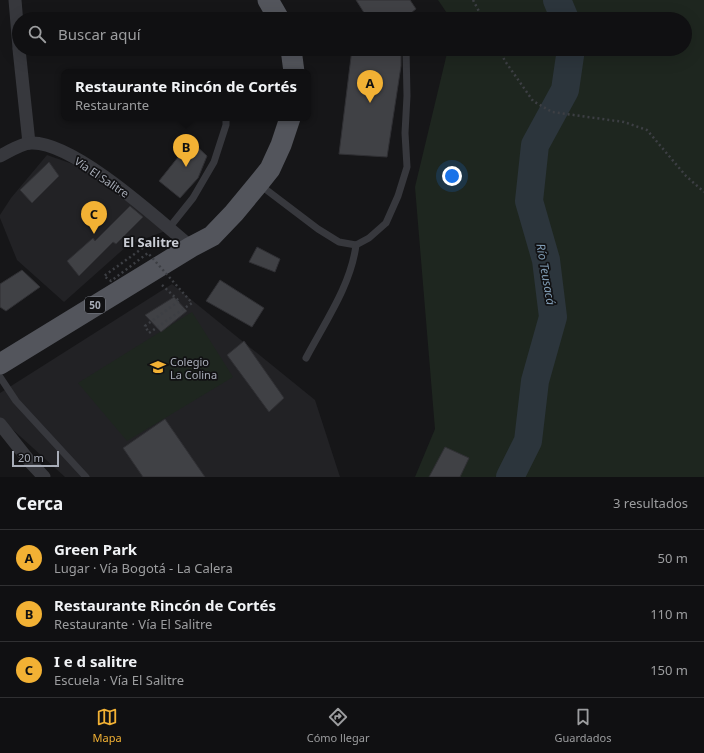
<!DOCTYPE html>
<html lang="es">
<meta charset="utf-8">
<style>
body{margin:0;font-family:"Noto Sans",sans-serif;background:#19191b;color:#f1f3f6}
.scale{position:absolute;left:12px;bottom:10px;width:47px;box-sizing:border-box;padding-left:4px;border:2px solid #a8adb8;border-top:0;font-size:11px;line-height:14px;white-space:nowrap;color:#a8adb8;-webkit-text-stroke:3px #111113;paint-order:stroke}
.you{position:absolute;left:452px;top:176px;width:14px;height:14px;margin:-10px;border:3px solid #fff;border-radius:50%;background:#1a73e8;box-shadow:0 0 0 6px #1a73e833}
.badge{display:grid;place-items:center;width:26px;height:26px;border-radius:50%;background:#f2b134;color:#111;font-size:13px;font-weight:700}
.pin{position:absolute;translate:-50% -33px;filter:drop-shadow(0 1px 2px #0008)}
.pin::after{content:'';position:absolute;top:21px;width:14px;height:12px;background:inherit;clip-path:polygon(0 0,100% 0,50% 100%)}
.popup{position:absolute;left:61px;top:69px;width:250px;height:52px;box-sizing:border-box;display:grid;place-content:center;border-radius:8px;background:#101012;filter:drop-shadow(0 1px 3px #0005);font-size:13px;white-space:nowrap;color:#9c9d9f}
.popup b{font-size:15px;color:#f1f3f6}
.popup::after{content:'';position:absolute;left:50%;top:100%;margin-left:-8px;border:8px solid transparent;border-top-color:#101012}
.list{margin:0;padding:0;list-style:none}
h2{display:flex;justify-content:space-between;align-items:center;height:52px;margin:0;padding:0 16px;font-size:17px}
h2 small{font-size:13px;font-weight:400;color:#9c9d9f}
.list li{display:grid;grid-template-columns:26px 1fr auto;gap:12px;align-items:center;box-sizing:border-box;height:56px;padding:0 16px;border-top:1px solid #303032}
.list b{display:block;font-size:15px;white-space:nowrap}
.list p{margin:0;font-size:13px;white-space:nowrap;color:#9c9d9f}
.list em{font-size:13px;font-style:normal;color:#9c9d9f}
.icon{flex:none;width:22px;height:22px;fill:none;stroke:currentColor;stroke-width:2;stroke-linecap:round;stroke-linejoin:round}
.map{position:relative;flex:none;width:704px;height:477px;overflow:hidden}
.search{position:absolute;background:#101012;box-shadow:0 4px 16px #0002;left:12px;right:12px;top:12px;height:44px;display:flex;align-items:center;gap:10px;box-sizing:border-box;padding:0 14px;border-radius:22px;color:#9c9d9f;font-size:15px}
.sheet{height:220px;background:#101012}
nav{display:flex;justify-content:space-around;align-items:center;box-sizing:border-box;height:56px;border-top:1px solid #303032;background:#101012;font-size:11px;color:#9c9d9f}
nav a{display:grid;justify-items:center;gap:2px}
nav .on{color:#f2b134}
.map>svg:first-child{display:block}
.built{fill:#222225}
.green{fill:#1e261f}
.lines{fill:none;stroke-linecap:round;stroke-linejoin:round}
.river{stroke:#2c353c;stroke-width:28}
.building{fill:#404145;stroke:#303034}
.path{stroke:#3d3f44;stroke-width:2.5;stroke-dasharray:2 3;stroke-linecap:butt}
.lane{stroke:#37383d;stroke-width:7}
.street{stroke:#37383d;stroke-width:13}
.primary{stroke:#53555c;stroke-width:21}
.path-bridge{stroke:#3d3f44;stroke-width:2.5;stroke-dasharray:2 3;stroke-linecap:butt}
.labels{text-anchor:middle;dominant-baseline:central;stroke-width:3.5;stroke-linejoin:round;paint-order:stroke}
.shield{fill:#111113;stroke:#7b7e86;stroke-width:1}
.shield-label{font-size:10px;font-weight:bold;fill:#a8adb8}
.street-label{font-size:11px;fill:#a8adb8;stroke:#111113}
.poi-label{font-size:11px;fill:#a8adb8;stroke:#111113;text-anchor:start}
.water-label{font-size:12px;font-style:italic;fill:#7f9bb3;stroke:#111113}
.quarter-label{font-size:13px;font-weight:bold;fill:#c9ccd4;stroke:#111113}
</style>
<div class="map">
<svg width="704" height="477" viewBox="0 0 704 477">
<rect width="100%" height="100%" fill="#161618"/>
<!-- built -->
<g class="built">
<path d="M47,155L87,169L168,230L128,245L64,302L17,260L0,218V215L11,198Z"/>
<path d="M172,284L315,400L340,477H65L0,418V393Z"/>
</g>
<!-- green -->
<g class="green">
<path d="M438,0H704V477H415L435,429L415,187L448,49H685V19H451Z"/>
<path d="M192,312L233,377L127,441L78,383Z"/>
</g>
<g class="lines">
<!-- river -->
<g class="river">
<path d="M557,0L565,19"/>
<path d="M510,477L528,441L535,381L553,317L546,260L529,201L535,145L565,90L571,49"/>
</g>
</g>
<!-- building -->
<g class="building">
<path d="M356,0H410L416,9L403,19H368Z"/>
<path d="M352,49H395L401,51V66L387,157L339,154Z"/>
<path d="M191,141L207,156L198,178L180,198L159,181Z"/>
<path d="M49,162L59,176L32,203L20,190Z"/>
<path d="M130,206L143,217L116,244L113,242L79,276L67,261L93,238L95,241Z"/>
<path d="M257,247L280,259L275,272L249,262Z"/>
<path d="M22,270L40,287L6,311L0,307V284Z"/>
<path d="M220,280L264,308L252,327L206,301Z"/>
<path d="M174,297L187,311L161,332L145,315Z"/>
<path d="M244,341L284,398L269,412L227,355Z"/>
<path d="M165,419L205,477H143L123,448Z"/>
<path d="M445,447L469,458L460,477H429Z"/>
</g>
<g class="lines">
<!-- path -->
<g class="path">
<path d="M473,0L483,19"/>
<path d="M499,49L505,61L533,101L552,112L624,122L647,130L686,176L704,192"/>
<path d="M152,241L158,246"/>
<path d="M162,285L179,301"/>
</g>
<!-- lane -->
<g class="lane">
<path d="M260,185L318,229L339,242L356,245L369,238L386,223L398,196L407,167L405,133L407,96L406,49"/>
<path d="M169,228L193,198L214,162L226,125V118"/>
<path d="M306,358C325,322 351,285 356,245"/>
<path d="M0,377L16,401L86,477"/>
</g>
<!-- street -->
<g class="street">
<path d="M15,0L19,48"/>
<path d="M19,49L29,143"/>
<path d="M0,156C8,152 22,143 31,143C73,141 158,219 191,247"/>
<path d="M0,424L31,463L44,477"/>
</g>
<!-- primary -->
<g class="primary">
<path d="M268,0L279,19"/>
<path d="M291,49L294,72"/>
<path d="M0,364L191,247L212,236L234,213L258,184L270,169L281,145L290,118"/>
</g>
<!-- path-bridge -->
<path class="path-bridge" d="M151,242L104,276L111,281L148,253L192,303L149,333L145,326L179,301"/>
</g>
<!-- icons -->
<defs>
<symbol id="university-bare" viewBox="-9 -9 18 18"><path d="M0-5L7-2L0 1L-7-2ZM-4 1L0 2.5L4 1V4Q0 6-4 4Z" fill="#f2b134" stroke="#111113" stroke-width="2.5" paint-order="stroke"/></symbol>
</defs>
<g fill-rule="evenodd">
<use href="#university-bare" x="147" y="356" width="22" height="22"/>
</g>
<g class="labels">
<!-- shield labels -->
<rect class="shield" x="85" y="297" width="20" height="16" rx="3"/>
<g class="shield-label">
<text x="95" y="305">50</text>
</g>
<!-- street labels -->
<g class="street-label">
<text transform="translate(102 177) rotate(34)">Vía El Salitre</text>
</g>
<!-- poi labels -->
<g class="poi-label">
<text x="170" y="361">Colegio<tspan x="170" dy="13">La Colina</tspan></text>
</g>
<!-- water labels -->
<g class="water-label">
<text transform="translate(546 274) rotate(80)">Río Teusacá</text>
</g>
<!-- quarter labels -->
<g class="quarter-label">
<text x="151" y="242">El Salitre</text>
</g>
</g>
</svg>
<div class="scale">20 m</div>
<div class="you"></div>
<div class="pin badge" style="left:370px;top:103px">A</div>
<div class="pin badge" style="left:186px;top:167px">B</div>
<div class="popup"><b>Restaurante Rincón de Cortés</b>Restaurante</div>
<div class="pin badge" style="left:94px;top:234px">C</div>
<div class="search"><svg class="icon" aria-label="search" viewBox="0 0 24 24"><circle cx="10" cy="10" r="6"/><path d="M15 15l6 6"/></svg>Buscar aquí</div>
</div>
<section class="sheet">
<h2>Cerca<small>3 resultados</small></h2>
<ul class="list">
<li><span class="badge">A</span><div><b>Green Park</b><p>Lugar · Vía Bogotá - La Calera</p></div><em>50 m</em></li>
<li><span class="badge">B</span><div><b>Restaurante Rincón de Cortés</b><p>Restaurante · Vía El Salitre</p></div><em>110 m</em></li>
<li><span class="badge">C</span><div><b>I e d salitre</b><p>Escuela · Vía El Salitre</p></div><em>150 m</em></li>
</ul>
</section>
<nav>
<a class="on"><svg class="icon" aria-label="map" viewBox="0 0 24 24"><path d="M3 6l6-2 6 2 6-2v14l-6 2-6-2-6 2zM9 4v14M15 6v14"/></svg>Mapa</a>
<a><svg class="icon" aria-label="directions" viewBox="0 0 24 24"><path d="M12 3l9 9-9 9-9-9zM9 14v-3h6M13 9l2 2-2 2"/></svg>Cómo llegar</a>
<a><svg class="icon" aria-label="saved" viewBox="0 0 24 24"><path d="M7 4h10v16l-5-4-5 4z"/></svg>Guardados</a>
</nav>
